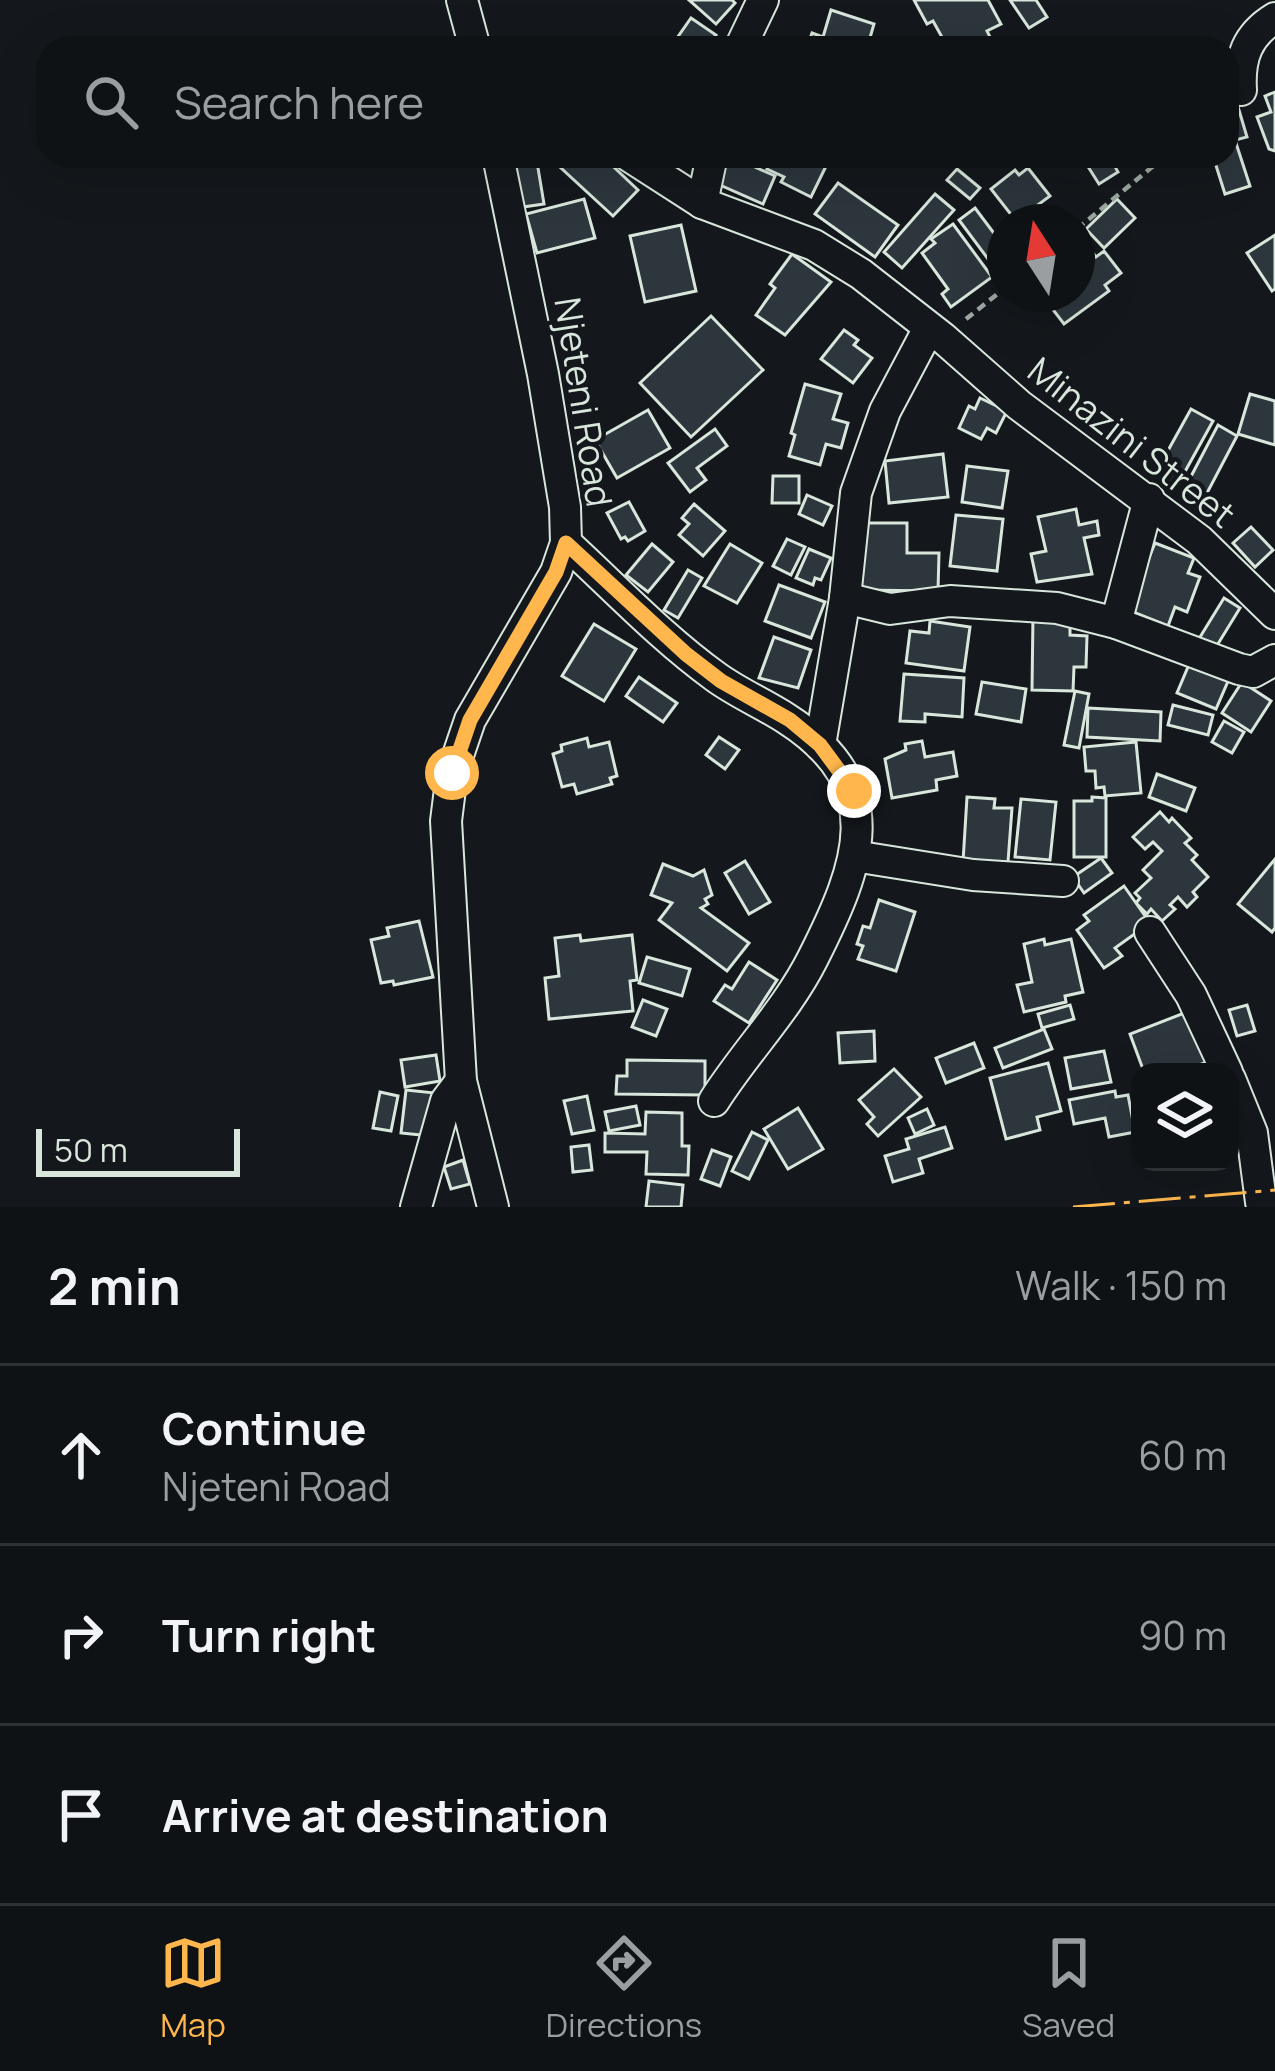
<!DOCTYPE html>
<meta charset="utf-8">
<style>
body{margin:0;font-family:Manrope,sans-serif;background:#1d2022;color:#f1f3f6}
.controls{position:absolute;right:36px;bottom:36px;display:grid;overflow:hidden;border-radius:24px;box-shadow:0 12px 48px #0002}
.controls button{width:108px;height:108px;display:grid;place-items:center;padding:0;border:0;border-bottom:3px solid #2f3234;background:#0f1215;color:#f1f3f6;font:60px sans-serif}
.compass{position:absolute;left:987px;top:204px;width:108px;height:108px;border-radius:50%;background:#0f1215;box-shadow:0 12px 48px #0002;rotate:348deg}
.scale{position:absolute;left:36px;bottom:30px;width:204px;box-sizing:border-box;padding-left:12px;border:6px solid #d8e6dc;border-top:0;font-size:33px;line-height:42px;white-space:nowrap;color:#d8e6dc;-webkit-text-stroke:9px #14181c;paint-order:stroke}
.stop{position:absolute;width:36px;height:36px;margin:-27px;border:9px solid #ffb74d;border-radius:50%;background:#fff}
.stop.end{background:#ffb74d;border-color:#fff;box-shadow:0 3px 12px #0008}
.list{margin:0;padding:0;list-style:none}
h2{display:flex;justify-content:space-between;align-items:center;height:156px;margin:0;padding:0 48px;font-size:51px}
h2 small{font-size:39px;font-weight:400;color:#9b9ea0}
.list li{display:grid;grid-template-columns:78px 1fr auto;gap:36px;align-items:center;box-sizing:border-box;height:180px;padding:0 48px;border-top:3px solid #2f3234}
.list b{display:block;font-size:45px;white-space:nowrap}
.list p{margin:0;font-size:39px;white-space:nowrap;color:#9b9ea0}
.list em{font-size:39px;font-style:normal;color:#9b9ea0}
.icon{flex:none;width:66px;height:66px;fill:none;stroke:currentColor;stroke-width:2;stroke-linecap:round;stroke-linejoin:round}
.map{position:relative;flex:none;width:1275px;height:1207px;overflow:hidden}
.search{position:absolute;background:#0f1215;box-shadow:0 12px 48px #0002;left:36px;right:36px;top:36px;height:132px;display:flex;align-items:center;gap:30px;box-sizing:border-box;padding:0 42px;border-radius:36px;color:#9b9ea0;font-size:45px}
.sheet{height:696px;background:#0f1215}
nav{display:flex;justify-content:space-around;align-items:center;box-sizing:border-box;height:168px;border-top:3px solid #2f3234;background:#0f1215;font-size:33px;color:#9b9ea0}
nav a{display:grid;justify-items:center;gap:6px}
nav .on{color:#ffb74d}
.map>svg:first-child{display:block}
.building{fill:#2c363c;stroke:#d8e6dc;stroke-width:3}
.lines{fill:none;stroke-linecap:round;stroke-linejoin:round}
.minor-casing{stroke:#d8e6dc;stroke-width:34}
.path{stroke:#9da8a2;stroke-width:4.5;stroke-dasharray:9 6;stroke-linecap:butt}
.minor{stroke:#14181c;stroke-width:30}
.power{stroke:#ffb74d;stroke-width:3;stroke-dasharray:42 9 6 9;stroke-linecap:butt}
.route{stroke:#ffb74d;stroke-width:15}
.labels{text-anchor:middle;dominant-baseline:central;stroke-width:9;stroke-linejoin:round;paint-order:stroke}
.street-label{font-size:36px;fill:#d8e6dc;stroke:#14181c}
</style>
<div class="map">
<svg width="1275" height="1207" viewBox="0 0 1275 1207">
<rect width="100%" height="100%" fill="#14181c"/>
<!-- building -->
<g class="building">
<path d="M689,0H732L735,3L716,24Z"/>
<path d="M914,0H988L1001,24L987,31L992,41L978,48H948L933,21L927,24Z"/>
<path d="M1010,0H1036L1047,17L1029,28Z"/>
<path d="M831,10L874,24L867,48H807L812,33L823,37Z"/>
<path d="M691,18L716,35L706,48H670Z"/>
<path d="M1275,92V151L1269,149L1257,117L1271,112L1265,96Z"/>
<path d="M1236,100L1247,137L1235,140L1250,186L1225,194L1213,156H1227V103Z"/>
<path d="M513,156H536L544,204L523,207Z"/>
<path d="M548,156H602L638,190L613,216Z"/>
<path d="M722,156H747L744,162L775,176L763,204L711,181Z"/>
<path d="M765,156H831L811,197L781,182L784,177L767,169L771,159Z"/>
<path d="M1103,156H1109L1118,172L1099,184L1087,165Z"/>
<path d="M1028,168L1050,196L1016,221L991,189L1015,170L1019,175Z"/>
<path d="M957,169L980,188L970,199L947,180Z"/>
<path d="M838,183L898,225L875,257L815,214Z"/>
<path d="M935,194L954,210L902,268L884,252Z"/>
<path d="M584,199L595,238L537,253L526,214Z"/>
<path d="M1117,199L1135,218L1104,248L1086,229Z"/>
<path d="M975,208L1005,248V271L1000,275L959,220Z"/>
<path d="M953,224L992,277L951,307L942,294L948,289L922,253L935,243L931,239Z"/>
<path d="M681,225L696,291L645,302L630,236Z"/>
<path d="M1275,235V289L1272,291L1247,253Z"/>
<path d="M1091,250L1096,257L1104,251L1121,273L1105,285L1109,291L1064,324L1041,294H1077V260Z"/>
<path d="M792,254L831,282L785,335L756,315L775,288L770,284Z"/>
<path d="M711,316L763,370L691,437L640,383Z"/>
<path d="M844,330L858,340L854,345L872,358L853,383L821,359Z"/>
<path d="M805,384L841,394L833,419L848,423L841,448L826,444L820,465L789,456L795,435L791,433Z"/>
<path d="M1250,394L1275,401V445L1238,434Z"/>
<path d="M980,398L1007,411L996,433L987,428L981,439L959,428L969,406L975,409Z"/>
<path d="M1191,409L1213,421L1177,486L1155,474Z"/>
<path d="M648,410L670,448L617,478L595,440Z"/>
<path d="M1218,425L1237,436L1206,495L1187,484Z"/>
<path d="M715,429L727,446L697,468L706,480L690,492L668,463Z"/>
<path d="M943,454L948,497L889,503L885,461Z"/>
<path d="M967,466L1008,471L1002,508L962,502Z"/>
<path d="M773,476H799V503H772Z"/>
<path d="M807,495L832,506L823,525L799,514Z"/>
<path d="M629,502L645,531L628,541L625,537L621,539L607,513Z"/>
<path d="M694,504L725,531L703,556L679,535L689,524L682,518Z"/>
<path d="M1076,509L1079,525L1097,521L1099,535L1084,538L1092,574L1037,582L1031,554L1046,551L1038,517Z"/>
<path d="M956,515L1003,519L997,571L950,566Z"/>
<path d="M860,523H907V553H939L938,591L859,590Z"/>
<path d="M1251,527L1273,550L1255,567L1233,543Z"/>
<path d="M787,539L805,547L791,575L773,566Z"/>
<path d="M1155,543L1194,558L1188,573L1200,577L1187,612L1175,607L1168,626L1128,610Z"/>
<path d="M652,544L673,562L648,592L626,575Z"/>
<path d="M730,544L762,563L737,603L704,586Z"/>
<path d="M809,549L831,558L821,580L815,578L813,585L796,578Z"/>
<path d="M688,570L702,578L678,618L664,610Z"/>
<path d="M779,585L825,602L811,638L765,621Z"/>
<path d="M1224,598L1240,608L1213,652L1197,642Z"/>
<path d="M1033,615H1070V635L1087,636L1086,667H1074L1073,691L1032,690Z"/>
<path d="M930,621L970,627L964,671L906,663L910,631L929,633Z"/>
<path d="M594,624L636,649L604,701L562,676Z"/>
<path d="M774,637L811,650L798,688L759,678Z"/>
<path d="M1193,655L1232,672L1216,709L1177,693Z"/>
<path d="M904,674L964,678L962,717L925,714V722L900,721Z"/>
<path d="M639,677L677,703L663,722L626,696Z"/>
<path d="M982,682L1026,689L1021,722L976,714Z"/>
<path d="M1242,682L1271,701L1251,732L1222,713Z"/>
<path d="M1075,691L1089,694L1079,748L1064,745Z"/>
<path d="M1173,705L1213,715L1208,735L1168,725Z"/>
<path d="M1088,708L1161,712L1160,741L1087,737Z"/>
<path d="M1224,721L1244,732L1232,753L1212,742Z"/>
<path d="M719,737L739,750L725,769L706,755Z"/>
<path d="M587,738L589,747L609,742L617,776L610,778L612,784L577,794L574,784L562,787L553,754L562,751L561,745Z"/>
<path d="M922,741L925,757L953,752L957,776L936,780L937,790L892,798L885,759L906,750L905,744Z"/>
<path d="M1136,742L1141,793L1105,796L1104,787L1096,788L1095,771H1086L1084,747Z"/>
<path d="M1157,774L1195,788L1186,811L1149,797Z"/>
<path d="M967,797L995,799L994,808H1012L1008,862H963Z"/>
<path d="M1092,797L1106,798V857H1074V801H1092Z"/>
<path d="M1021,799L1056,802L1050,860L1015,857Z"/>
<path d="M1160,812L1169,822L1172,818L1191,838L1185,843L1197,855L1192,860L1208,877L1193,892L1197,897L1187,907L1178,897L1170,905L1175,909L1162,921L1151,909L1147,914L1136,903L1140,898L1135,893L1151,878L1143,870L1162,851L1153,842L1145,849L1133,837Z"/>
<path d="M1101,858L1112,873L1084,893L1073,877Z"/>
<path d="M1275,859V928L1272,932L1238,904Z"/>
<path d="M745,861L770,902L749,914L725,873Z"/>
<path d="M663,864L693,876L704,870L712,895L705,899L708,904L701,908L749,943L727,971L659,920L672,903L651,895Z"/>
<path d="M1124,886L1150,923L1115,948L1122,956L1104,968L1077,930L1089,921L1084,915Z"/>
<path d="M879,900L915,912L896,971L858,959L863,946L857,944L863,926L870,928Z"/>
<path d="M419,921L433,977L394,985L393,981L381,983L371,940L389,936L387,928Z"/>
<path d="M580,935L581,941L632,935L637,980L630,981L633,1011L549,1019L545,978L559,976L555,938Z"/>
<path d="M1044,939L1045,945L1071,939L1083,992L1065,996L1066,1002L1024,1012L1017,985L1032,982L1024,944Z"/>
<path d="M647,957L690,969L682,996L639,983Z"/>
<path d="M749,962L777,980L749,1023L714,1001L725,985L732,989Z"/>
<path d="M643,1000L667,1009L656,1036L632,1027Z"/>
<path d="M1070,1005L1074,1019L1042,1028L1038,1014Z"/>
<path d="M1247,1005L1255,1031L1237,1036L1229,1010Z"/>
<path d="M1187,1012L1207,1062L1181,1072L1173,1069L1144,1072L1130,1034Z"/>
<path d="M1044,1029L1052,1049L1003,1068L995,1048Z"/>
<path d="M874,1031L875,1061L840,1063L838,1033Z"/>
<path d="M974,1043L984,1068L946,1083L936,1058Z"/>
<path d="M1104,1051L1111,1082L1071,1089L1065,1058Z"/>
<path d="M436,1055L440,1081L405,1087L401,1060Z"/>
<path d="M627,1060L705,1061V1095L616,1094L617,1076H627Z"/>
<path d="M1048,1063L1061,1111L1037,1117L1040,1130L1006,1139L990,1078Z"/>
<path d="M894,1069L921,1097L878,1136L867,1124L874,1117L859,1100Z"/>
<path d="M406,1090L435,1093L431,1136L401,1133Z"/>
<path d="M1115,1091L1116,1097L1128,1095L1135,1132L1109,1137L1105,1118L1074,1124L1069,1100Z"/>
<path d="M380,1092L398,1096L391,1131L373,1128Z"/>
<path d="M587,1096L594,1130L572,1134L564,1101Z"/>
<path d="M636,1106L640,1125L609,1131L605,1112Z"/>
<path d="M798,1108L823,1149L788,1169L764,1129Z"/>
<path d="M927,1109L934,1125L915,1134L908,1118Z"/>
<path d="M646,1112L682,1113V1146H689L688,1175L646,1174L647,1152H605V1133L645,1134Z"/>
<path d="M945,1127L952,1148L919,1159L923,1173L893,1182L885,1156L909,1149L906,1139Z"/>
<path d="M752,1132L768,1140L749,1179L732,1171Z"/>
<path d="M589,1145L592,1170L573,1172L571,1147Z"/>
<path d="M712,1150L731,1157L720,1186L701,1179Z"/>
<path d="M463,1160L470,1184L451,1189L444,1167Z"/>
<path d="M649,1181L683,1185L681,1207H646Z"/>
</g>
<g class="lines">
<defs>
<g id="minor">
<path d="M462,0L475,48"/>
<path d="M740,48L763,0"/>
<path d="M1241,90C1239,58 1247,35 1275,18"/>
<path d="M629,156L702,203L814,245L861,274L943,338L1019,405L1199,540L1275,614"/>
<path d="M702,203L712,156"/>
<path d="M566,543C615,588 662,638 716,677C738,693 764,704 787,719C891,786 860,865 813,958C787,1010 745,1052 714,1101"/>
<path d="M845,598L890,609L950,601L1057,608L1116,623L1239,669L1253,672L1275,660"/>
<path d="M1116,623L1149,499"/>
<path d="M820,745L845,598L856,493L885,411L929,328"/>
<path d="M854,856L973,875L1063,881"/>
<path d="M1150,932L1191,995L1227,1072"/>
<path d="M1230,1079L1252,1133L1261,1202"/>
<path d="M416,1207L446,1101L461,1081"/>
<path d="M493,1207L461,1081L446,821L452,773L470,720L556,572L566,543L565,507L543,374L498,156"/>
</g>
</defs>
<!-- minor casing -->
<use href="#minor" class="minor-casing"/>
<!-- path -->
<g class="path">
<path d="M1077,229L1152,167L1161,165"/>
<path d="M966,319L1005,288"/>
</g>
<!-- minor -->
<use href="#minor" class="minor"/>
<!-- power -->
<path class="power" d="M1073,1207L1275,1190"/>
</g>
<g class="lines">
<!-- route -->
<path class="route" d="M452,773L470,720L556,572L566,543L686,654L721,681L790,720L820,745L854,791"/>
</g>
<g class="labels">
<!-- street labels -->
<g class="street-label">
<text transform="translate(584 402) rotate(81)">Njeteni Road</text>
<text transform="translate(1132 442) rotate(38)">Minazini Street</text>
</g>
</g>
</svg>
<div class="controls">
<button><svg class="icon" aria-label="layers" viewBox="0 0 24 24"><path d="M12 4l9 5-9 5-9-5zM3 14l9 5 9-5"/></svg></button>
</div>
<svg class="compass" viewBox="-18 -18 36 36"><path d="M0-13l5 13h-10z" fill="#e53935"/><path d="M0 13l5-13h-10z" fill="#9b9ea0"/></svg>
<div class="scale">50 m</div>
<div class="stop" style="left:452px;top:773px"></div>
<div class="stop end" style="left:854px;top:791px"></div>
<div class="search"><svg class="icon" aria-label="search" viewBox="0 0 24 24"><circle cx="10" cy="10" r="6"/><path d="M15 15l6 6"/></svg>Search here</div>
</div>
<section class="sheet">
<h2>2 min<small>Walk · 150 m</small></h2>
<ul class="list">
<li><svg class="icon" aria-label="ahead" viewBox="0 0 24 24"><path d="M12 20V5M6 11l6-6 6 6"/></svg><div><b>Continue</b><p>Njeteni Road</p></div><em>60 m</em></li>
<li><svg class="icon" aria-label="right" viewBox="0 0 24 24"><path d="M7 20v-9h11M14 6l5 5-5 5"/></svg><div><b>Turn right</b></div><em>90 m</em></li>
<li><svg class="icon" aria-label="arrive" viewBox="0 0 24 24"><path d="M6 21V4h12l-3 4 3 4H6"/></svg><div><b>Arrive at destination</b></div></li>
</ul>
</section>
<nav>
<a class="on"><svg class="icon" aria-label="map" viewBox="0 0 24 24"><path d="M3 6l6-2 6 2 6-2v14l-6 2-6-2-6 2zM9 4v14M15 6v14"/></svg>Map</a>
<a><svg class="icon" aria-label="directions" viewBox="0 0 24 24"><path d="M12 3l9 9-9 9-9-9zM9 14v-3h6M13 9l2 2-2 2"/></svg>Directions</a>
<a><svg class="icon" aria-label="saved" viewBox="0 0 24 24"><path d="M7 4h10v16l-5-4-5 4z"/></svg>Saved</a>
</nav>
